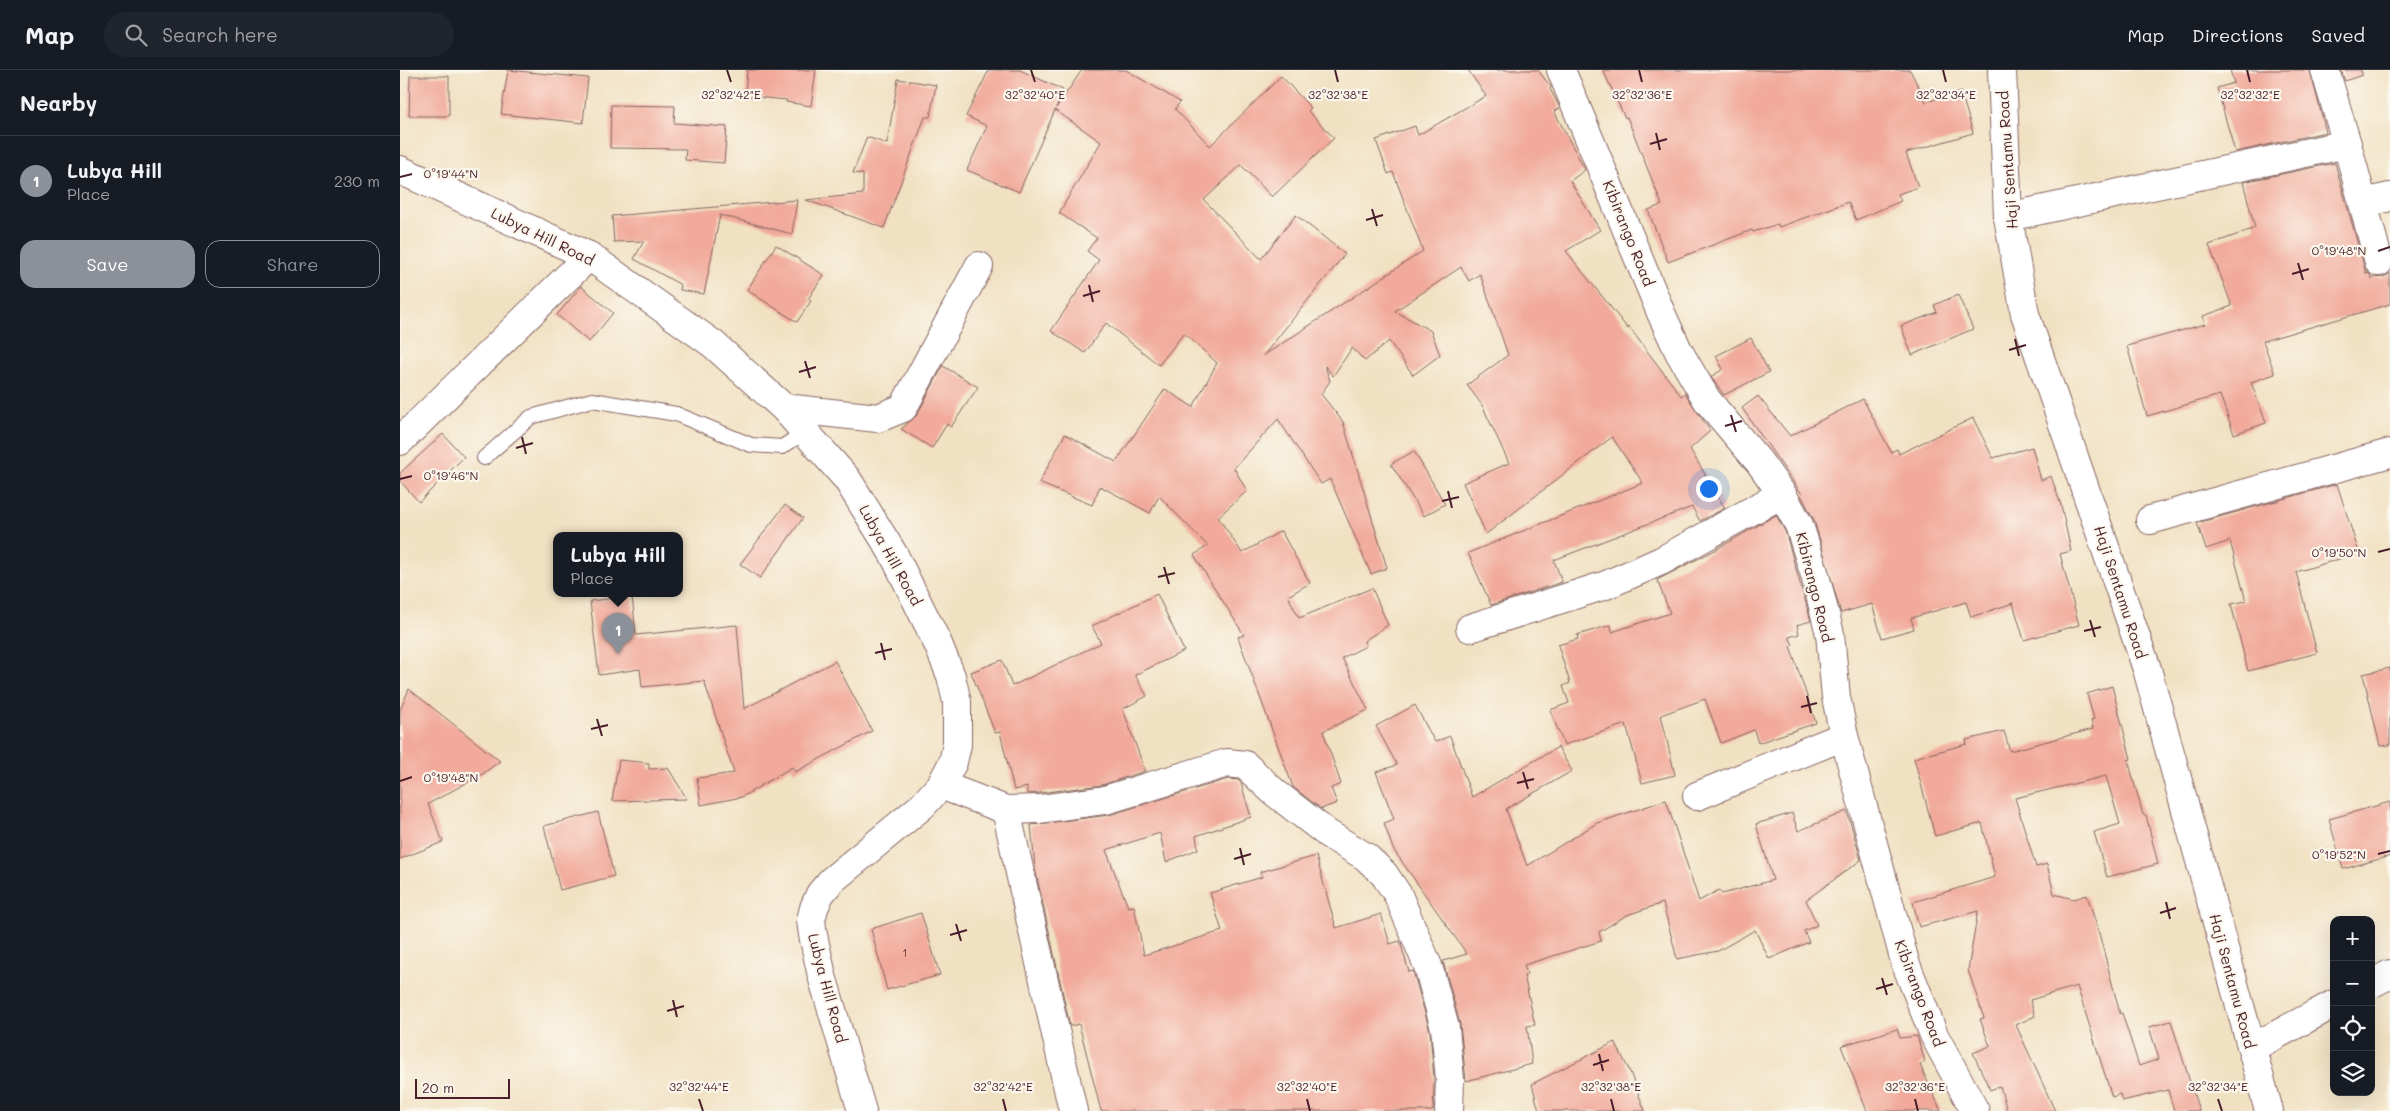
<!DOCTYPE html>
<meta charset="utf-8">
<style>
body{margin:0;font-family:Mali,sans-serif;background:#20242c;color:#f1f3f6}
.controls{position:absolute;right:15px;bottom:15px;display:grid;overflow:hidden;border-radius:10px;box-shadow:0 5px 20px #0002}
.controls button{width:45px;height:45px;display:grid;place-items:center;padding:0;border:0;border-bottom:1px solid #363941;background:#171b24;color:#f1f3f6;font:25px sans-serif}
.scale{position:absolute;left:15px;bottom:12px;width:95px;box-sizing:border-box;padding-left:5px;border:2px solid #4a1f2b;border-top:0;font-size:14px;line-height:18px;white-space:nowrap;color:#4a1f2b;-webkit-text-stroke:4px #fbf7ec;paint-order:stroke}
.you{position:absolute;left:1308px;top:418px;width:18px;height:18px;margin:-12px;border:4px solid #fff;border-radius:50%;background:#1a73e8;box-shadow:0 0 0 8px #1a73e833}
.badge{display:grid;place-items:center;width:32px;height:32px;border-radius:50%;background:#8c9099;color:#fff;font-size:16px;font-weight:700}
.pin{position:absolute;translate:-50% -41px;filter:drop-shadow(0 1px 2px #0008)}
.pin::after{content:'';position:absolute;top:26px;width:18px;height:15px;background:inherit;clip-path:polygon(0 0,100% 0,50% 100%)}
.popup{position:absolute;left:153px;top:462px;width:130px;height:65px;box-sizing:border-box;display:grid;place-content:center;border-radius:10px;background:#171b24;filter:drop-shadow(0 1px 4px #0005);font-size:16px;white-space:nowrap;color:#9ea1a6}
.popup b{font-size:19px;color:#f1f3f6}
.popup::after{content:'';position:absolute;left:50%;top:100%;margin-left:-10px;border:10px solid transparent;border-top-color:#171b24}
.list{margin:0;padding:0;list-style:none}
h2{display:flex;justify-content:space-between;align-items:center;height:65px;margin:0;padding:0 20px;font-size:21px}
h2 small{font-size:16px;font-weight:400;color:#9ea1a6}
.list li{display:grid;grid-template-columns:32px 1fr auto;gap:15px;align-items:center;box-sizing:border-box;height:90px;padding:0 20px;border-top:1px solid #363941}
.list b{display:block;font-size:19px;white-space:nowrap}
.list p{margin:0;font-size:16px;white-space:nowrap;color:#9ea1a6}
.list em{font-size:16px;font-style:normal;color:#9ea1a6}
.actions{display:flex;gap:10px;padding:15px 20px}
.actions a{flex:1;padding:11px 0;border:1px solid #8c9099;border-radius:15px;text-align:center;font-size:18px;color:#8c9099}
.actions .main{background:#8c9099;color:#fff}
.icon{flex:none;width:28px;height:28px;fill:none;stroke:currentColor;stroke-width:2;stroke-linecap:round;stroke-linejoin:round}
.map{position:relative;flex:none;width:1990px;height:1041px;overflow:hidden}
header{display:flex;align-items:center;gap:30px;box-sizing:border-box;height:70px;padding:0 25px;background:#171b24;border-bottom:1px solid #363941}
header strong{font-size:24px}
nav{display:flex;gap:28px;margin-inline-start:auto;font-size:18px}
.search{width:350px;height:45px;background:#20242c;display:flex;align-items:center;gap:12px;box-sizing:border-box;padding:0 18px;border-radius:28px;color:#9ea1a6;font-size:19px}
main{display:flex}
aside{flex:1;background:#171b24}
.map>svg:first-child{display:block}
.building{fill:#f1aa9b}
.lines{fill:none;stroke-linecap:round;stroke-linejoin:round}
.service-casing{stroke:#846360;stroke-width:16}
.minor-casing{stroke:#846360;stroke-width:30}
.service{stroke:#fff;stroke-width:14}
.minor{stroke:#fff;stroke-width:28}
.ticks{fill:none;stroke:#4a1f2b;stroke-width:2}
.labels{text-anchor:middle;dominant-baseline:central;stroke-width:4.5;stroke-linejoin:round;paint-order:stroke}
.number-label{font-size:12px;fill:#744247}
.street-label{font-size:15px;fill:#4a1f2b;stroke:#fbf7ec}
.ticks-label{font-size:12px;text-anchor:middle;fill:#4a1f2b;stroke:#fbf7ec;stroke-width:4.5;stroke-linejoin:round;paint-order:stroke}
</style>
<header>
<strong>Map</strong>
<div class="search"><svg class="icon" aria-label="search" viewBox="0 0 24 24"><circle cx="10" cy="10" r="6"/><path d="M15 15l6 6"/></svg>Search here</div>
<nav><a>Map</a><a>Directions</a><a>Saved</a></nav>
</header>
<main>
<aside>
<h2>Nearby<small></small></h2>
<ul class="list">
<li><span class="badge">1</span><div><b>Lubya Hill</b><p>Place</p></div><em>230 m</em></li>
</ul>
<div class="actions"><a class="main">Save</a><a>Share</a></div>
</aside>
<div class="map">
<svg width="1990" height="1041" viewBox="0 0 1990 1041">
<rect width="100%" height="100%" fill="#fbf7ec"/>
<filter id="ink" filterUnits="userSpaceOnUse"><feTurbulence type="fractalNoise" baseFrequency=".02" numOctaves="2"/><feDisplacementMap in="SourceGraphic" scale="10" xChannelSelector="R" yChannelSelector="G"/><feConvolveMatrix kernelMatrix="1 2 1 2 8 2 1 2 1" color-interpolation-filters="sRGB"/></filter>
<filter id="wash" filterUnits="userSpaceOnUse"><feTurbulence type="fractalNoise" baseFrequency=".0096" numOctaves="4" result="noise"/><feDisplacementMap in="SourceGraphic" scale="20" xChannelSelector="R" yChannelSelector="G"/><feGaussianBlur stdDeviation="1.12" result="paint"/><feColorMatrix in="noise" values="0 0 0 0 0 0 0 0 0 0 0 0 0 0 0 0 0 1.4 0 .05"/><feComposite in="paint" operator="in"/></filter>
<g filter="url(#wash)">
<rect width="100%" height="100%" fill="#f1e1c3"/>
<g id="blocks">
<!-- building -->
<g class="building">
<path d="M108,0L188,8L183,53L101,44Z"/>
<path d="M347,0H416L411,36L386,32L387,30L345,26Z"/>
<path d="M589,0H620L663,20L656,38L682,0H726L780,32L775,39L810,76L881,6L911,38L908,41L934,68L872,127L841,95L804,130L861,189L896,145L945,184L863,286L1023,181L993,102L988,104L976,70L1015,56L1018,65L1086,26L1068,0H1138L1151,17L1150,19L1160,38L1154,41L1185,100L1170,111L1200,160L1166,181L1228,259L1229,257L1281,326L1285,323L1310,361L1290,379L1325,438L1300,451L1292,437L1154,490L1162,512L1091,535L1068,483L1243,413L1212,367L1086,464L1063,413L1109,393L1082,335L1067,315L1108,285L1080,204L1069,211L1061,197L995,241L1031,261L1040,285L1013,305L989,271L965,291L952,278L933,306L925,296L930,311L921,324L943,352L987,498L971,504L930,409L921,414L878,349L834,398L847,421L818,447L842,483L881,461L910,513L888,526L899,548L972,518L988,555L964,571L966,576L942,588L968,640L923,661L941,714L931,718L937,733L921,739L893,717L838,567L844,565L794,485L808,476L759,426L750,443L700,416L692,435L639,413L665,364L716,392L765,319L793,337L817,293L784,263L759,295L706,253L685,283L651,261L699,190L687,181L697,168L659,143L701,72L655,40L619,122L567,100L587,56L566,46Z"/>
<path d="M1203,0H1510L1526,32L1561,22L1573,63L1506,83L1518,117L1498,124L1501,131L1456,150L1448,132L1379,157L1378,154L1353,162L1352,160L1268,192L1248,140L1262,135L1227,47L1225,48Z"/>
<path d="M1830,0H1910L1926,62L1835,82L1817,18L1834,13Z"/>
<path d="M1941,0H1961L1962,5L1945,11Z"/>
<path d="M10,6H49V46H9Z"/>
<path d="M498,9L536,15L530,47H525L484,158L406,130L463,124V104L453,103L467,67L487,74Z"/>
<path d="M211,35L275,36L274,53L327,57L324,93L285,90L286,79L210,78Z"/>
<path d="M1935,93L1966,203L1970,204L1971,208L1984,207L1990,203V234L1863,271L1875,304L1851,312L1866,353L1834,364L1820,325L1747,346L1727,276L1805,254L1803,246L1832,236L1809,175L1855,158L1843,112Z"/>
<path d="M397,130L392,164L320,145L304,224L280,220L281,215L234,189L244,171L214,172L212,146Z"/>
<path d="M376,175L424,205L408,229L411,231L397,252L347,220Z"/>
<path d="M181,216L213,243L189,272L157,245Z"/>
<path d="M1558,225L1573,259L1512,285L1501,256L1537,242L1534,235Z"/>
<path d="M1351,268L1369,302L1324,325L1311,307L1323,299L1316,286Z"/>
<path d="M543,296L578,317L551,357L547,354L532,378L501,359L517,345Z"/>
<path d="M1358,326L1390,366L1463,329L1491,382L1497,379L1499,384L1573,348L1593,388L1632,377L1641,410L1651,406L1661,435L1671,481L1660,484L1679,555L1624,570L1613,533L1571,547L1566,532L1511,548L1514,559L1482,568L1472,534L1441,543L1414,450L1401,425L1402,424L1342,338Z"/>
<path d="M43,364L64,387L19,432L0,411V403Z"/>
<path d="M1014,381L1045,434L1024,446L991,394Z"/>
<path d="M1937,414L1959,483L1896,502L1917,583L1848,601L1831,534L1846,531L1830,471L1806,479L1797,453Z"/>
<path d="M385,435L403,448L360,508L340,494Z"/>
<path d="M1376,445L1385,461L1411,551L1397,555L1399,564L1389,567L1393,575L1390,576L1416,653L1358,673L1354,660L1321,673L1305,629L1261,645L1275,705L1242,713L1226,654L1164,675L1150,640L1169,633L1163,616L1170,613L1158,575L1178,569L1177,565L1211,555L1212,562L1270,543L1257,510L1317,479Z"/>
<path d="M757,524L784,581L735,605L747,626L723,639L745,701L702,715L639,723L627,724V717L614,720L600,662L595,663L571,602L602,590L612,616L701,573L692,556Z"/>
<path d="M232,526L236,565L337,555L344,639L435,591L472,661L395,702L392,697L342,727L301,735L297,708L334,703L304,611L242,617L240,599L199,605L190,531Z"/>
<path d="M1990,598V675L1980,676L1963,604Z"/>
<path d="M1712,616L1731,689L1728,690L1743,745H1746L1758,794L1707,807L1694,762L1720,754L1706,706L1615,728L1636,797L1647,794L1654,824L1674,829L1687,825L1699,863L1720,944L1722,943L1739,996L1759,989L1749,957L1771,951L1799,1041H1774L1768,1020L1722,1031L1720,1024L1712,1027L1677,916L1630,930L1635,946L1616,955L1655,1041H1607L1600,1016L1590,1020L1573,983L1590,976L1580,949L1584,948L1568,900L1578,841L1519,857L1513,832L1595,807L1582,753L1535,766L1514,688L1567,674L1566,670L1604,661L1610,681L1693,659L1691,650L1694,649L1687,624Z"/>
<path d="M9,619L100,691L81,705L28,734L43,772L0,789V640Z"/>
<path d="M1015,635L1035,672L1050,666L1072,727L1158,677L1172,701L1106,739L1127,796L1197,753L1266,730L1299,831L1319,820L1322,824L1373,810L1356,754L1392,743L1398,761L1447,741L1461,790L1406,830L1417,855L1404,861L1409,872L1369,889L1355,860L1318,881L1277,889L1263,833L1227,845L1199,862L1201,871L1124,895L1127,904L1124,905L1135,955L1127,956L1132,994L1066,1011L1060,954L1043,891L1067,884L993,779L984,753L994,749L976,702L997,695L976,656Z"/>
<path d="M219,690L249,693V699L268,698L287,729L212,731Z"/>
<path d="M828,709L838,710L841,713L851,747L796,766L798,779L766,792L760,763L706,780L728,837L734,836L744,885L822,861L810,823L862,807L860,802L916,786L936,858L981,844L990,874L1000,871L1009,902L1013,901L1030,961L1034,1010L1033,1041H701L679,954L670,956L635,798L631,755L709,745Z"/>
<path d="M1990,732V786L1943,799L1929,749Z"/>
<path d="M198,742L214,806L160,820L144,756Z"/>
<path d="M521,843L540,905L487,920L471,859Z"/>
<path d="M1497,959L1500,968L1517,966L1525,991L1520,995L1541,1041H1467L1441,976Z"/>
<path d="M1215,972L1230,1002L1245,1041H1139L1132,1014Z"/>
</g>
</g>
</g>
<g filter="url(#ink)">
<use href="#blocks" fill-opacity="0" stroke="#846360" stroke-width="1"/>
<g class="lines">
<defs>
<path id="service" d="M84,388L131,347L192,330L276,344L351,375L382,377L405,362"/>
<g id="minor">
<path d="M1161,0L1261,243L1279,282L1307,330L1360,393L1382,424L1399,455L1415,505L1430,564L1436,627L1444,666L1505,892L1534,965L1575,1041"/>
<path d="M1602,0L1608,147L1625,244L1747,599L1869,1041"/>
<path d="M1947,74L1979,192"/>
<path d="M0,100L189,186L313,274L384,338L447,409L494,485L538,574L551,606L557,632V675L553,692L541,715L522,736L431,811L420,824L414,838L411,850L413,865L422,906L462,1041"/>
<path d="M1963,133L1990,127"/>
<path d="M1608,147L1947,74L1925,0"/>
<path d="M384,338L478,348L503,338L579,196"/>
<path d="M0,371L189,186"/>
<path d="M1750,450L1990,383"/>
<path d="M1070,558L1206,515L1261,491L1382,424"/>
<path d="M541,715L606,740L640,739L705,730L827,693L845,695L874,722L928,764L966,787L984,804L998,825L1028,896L1045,958L1050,1009L1049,1041"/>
<path d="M1297,726L1444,666"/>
<path d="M606,740L673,1041"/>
<path d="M1971,914L1990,904"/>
<path d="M1852,978L1934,934"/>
</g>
</defs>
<!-- service casing -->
<use href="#service" class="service-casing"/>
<!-- minor casing -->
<use href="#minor" class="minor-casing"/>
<!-- service -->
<use href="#service" class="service"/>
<!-- minor -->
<use href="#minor" class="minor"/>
</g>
</g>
<!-- ticks -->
<path class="ticks" d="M327,0L331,12M631,0L635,12M935,0L938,12M1239,0L1242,12M1543,0L1546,12M1847,0L1850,12M1256,63L1260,80M1250,74L1267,69M0,107L12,104M972,139L977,156M966,150L983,145M1978,181L1990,177M1898,193L1903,210M1892,204L1909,199M689,215L693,232M683,226L700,221M1615,269L1619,286M1609,280L1626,275M405,291L410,308M399,302L416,297M1331,345L1336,362M1325,356L1342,351M122,367L126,384M116,378L133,373M0,409L12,406M1048,421L1052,438M1042,431L1059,427M1978,482L1990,479M764,497L769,514M758,507L775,503M1690,550L1695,567M1684,561L1701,557M481,573L485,590M475,583L492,579M1407,626L1411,643M1401,637L1417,633M197,649L202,666M191,659L208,655M1123,702L1128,719M0,711L12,707M1117,713L1134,709M840,778L844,795M1978,784L1990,781M834,789L851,784M1766,832L1770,849M1760,843L1776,838M556,854L561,871M550,865L567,860M1482,908L1487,925M1476,919L1493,914M273,930L277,947M267,941L284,936M1199,984L1203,1001M1193,995L1209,990M299,1029L303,1041M603,1029L606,1041M907,1029L910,1041M1211,1029L1214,1041M1515,1029L1518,1041M1818,1029L1822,1041"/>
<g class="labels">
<!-- number labels -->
<g class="number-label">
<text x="505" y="882">1</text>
</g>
<!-- street labels -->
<g class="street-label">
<text transform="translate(1607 90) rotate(-94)">Haji Sentamu Road</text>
<text transform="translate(1229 163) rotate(68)">Kibirango Road</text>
<text transform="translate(143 166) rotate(26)">Lubya Hill Road</text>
<text transform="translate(491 485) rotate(61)">Lubya Hill Road</text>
<text transform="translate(1415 517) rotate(76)">Kibirango Road</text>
<text transform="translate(1721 522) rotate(72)">Haji Sentamu Road</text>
<text transform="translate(1833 911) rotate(75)">Haji Sentamu Road</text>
<text transform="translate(428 918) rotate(75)">Lubya Hill Road</text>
<text transform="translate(1520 923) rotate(69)">Kibirango Road</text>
</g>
</g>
<g class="ticks-label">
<text x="331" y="29">32°32'42"E</text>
<text x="635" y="29">32°32'40"E</text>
<text x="938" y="29">32°32'38"E</text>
<text x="1242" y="29">32°32'36"E</text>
<text x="1546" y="29">32°32'34"E</text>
<text x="1850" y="29">32°32'32"E</text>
<text x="51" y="108">0°19'44"N</text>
<text x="1939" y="185">0°19'48"N</text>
<text x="51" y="410">0°19'46"N</text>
<text x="1939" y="487">0°19'50"N</text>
<text x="51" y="712">0°19'48"N</text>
<text x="1939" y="789">0°19'52"N</text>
<text x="299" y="1021">32°32'44"E</text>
<text x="603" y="1021">32°32'42"E</text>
<text x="907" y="1021">32°32'40"E</text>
<text x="1211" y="1021">32°32'38"E</text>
<text x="1515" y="1021">32°32'36"E</text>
<text x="1818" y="1021">32°32'34"E</text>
</g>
</svg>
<div class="controls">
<button>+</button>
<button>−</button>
<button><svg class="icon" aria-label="locate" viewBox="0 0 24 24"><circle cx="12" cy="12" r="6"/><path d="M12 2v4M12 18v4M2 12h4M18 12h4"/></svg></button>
<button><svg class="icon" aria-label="layers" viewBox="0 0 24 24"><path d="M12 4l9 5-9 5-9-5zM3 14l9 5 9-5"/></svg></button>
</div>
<div class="scale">20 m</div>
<div class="you"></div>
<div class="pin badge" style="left:218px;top:584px">1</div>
<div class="popup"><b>Lubya Hill</b>Place</div>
</div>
</main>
